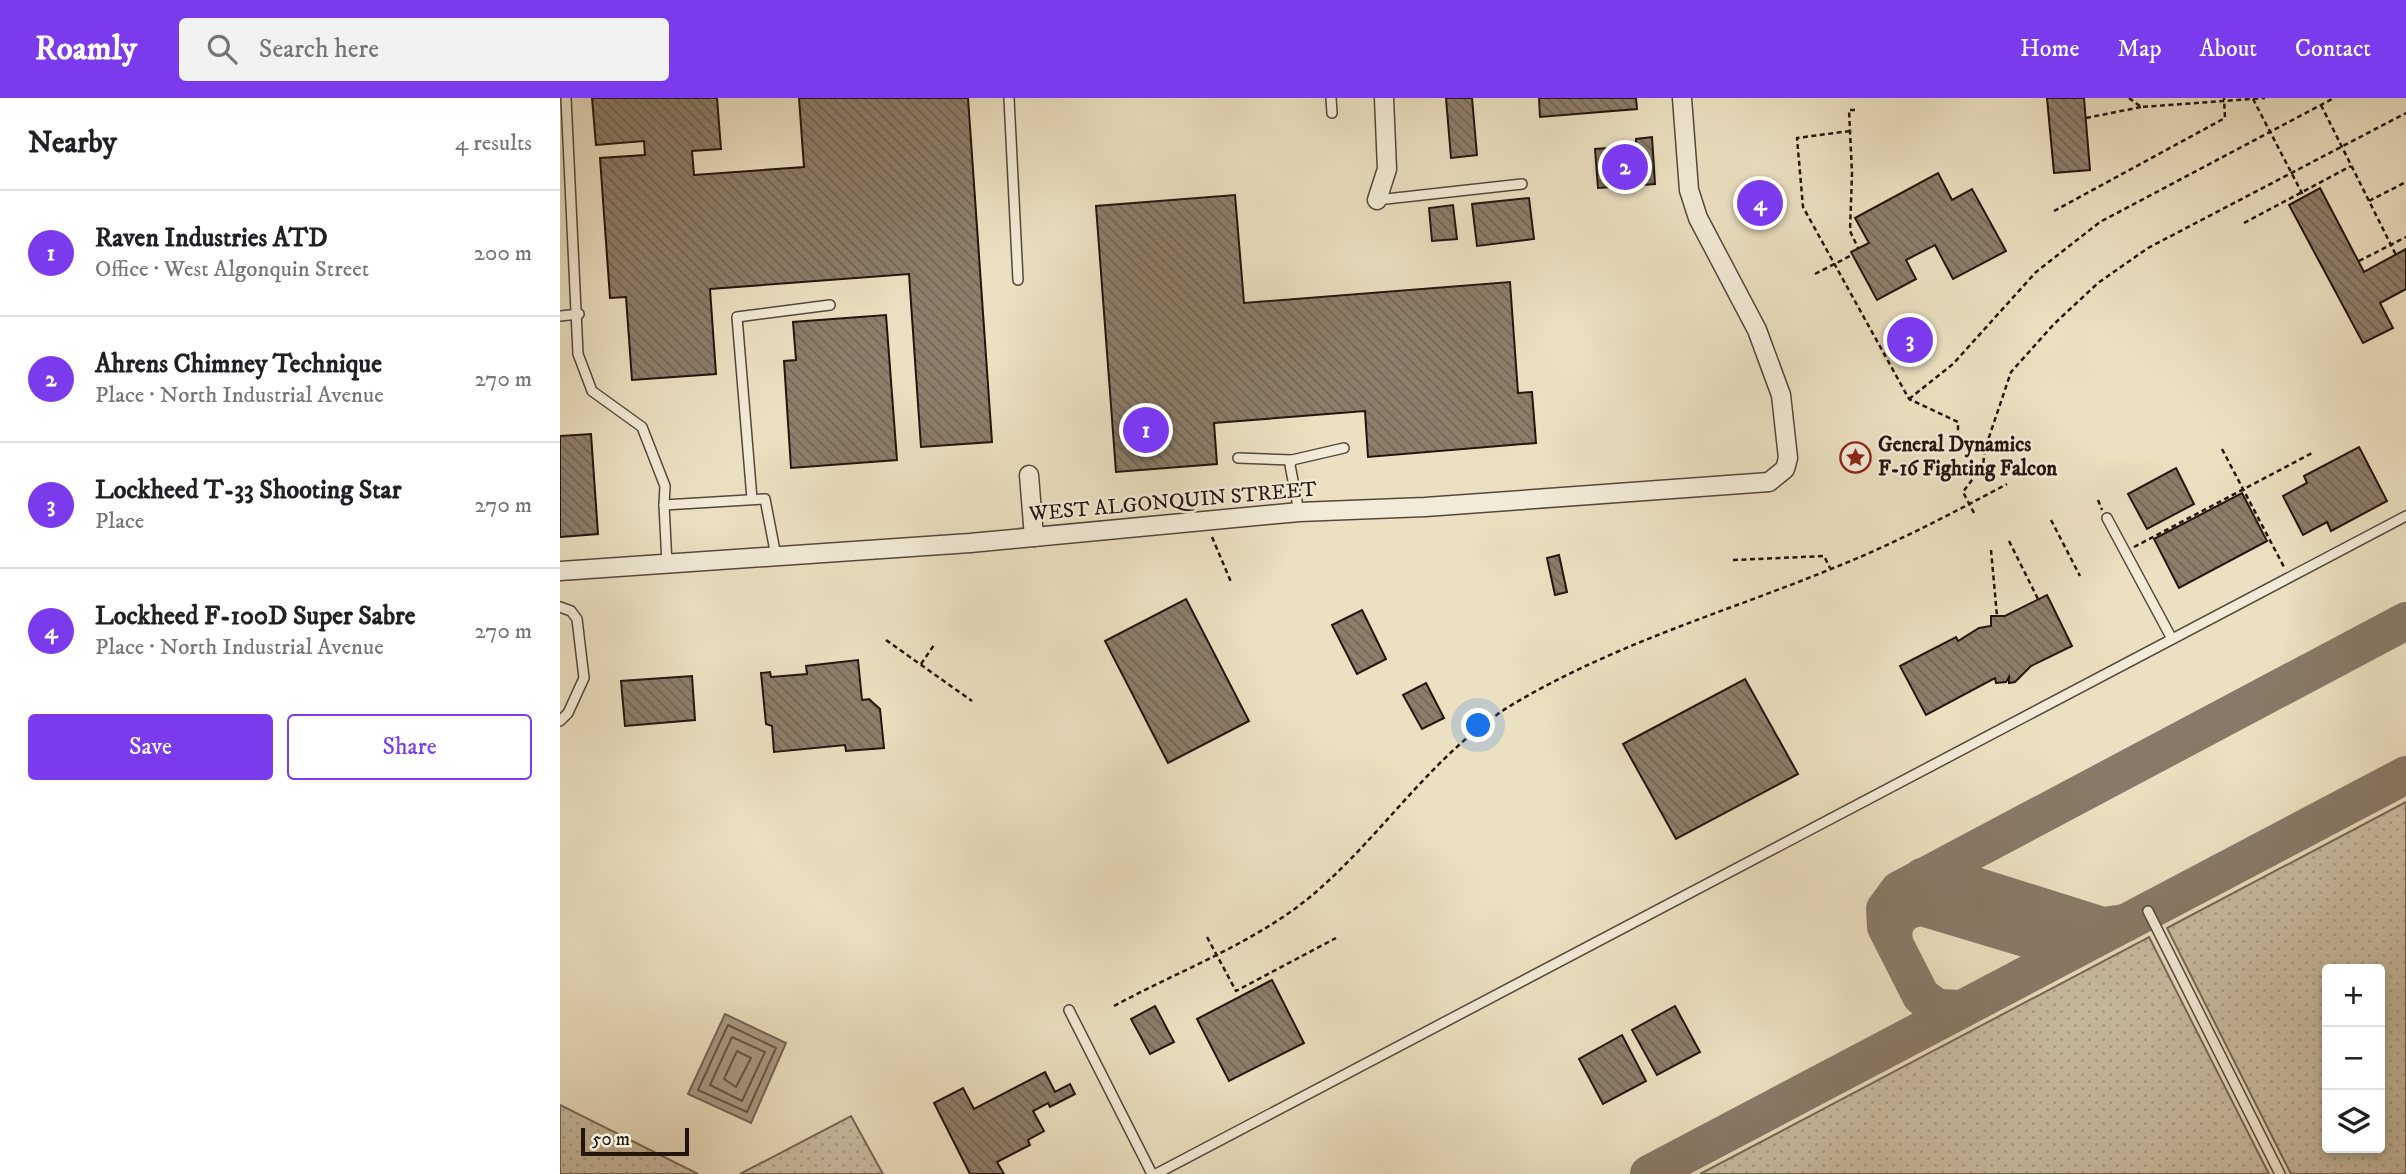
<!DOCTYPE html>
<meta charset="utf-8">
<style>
body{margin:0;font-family:"IM FELL DW Pica",serif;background:#f2f2f2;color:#202124}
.controls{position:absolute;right:21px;bottom:21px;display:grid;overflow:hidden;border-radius:7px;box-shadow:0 4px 10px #0003}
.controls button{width:63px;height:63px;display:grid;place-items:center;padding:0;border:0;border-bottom:2px solid #e0e0e0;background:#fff;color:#202124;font:35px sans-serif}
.scale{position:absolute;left:21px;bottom:18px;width:108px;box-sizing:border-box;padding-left:7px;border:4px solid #25140e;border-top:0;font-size:19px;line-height:24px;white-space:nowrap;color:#25140e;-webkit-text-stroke:5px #f2ebd7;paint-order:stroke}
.you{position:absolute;left:919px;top:628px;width:24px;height:24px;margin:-18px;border:5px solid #fff;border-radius:50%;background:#1a73e8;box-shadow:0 0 0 10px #1a73e833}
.badge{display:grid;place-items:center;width:46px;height:46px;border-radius:50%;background:#7c3aed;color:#fff;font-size:23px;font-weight:700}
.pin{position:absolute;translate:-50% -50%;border:4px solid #fff;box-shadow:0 2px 7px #0006}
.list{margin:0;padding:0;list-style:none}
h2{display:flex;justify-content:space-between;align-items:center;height:91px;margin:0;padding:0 28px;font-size:30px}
h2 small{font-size:23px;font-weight:400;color:#757577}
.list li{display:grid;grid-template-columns:46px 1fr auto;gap:21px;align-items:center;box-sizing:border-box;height:126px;padding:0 28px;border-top:2px solid #e0e0e0}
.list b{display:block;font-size:26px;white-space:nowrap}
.list p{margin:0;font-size:23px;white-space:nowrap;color:#757577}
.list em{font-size:23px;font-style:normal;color:#757577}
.actions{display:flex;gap:14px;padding:21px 28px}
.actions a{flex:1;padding:16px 0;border:2px solid #7c3aed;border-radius:7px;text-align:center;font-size:24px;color:#7c3aed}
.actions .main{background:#7c3aed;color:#fff}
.icon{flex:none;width:38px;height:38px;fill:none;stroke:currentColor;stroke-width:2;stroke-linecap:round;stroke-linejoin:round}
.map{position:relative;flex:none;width:1846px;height:1076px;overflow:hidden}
header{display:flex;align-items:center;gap:42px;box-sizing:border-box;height:98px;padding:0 35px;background:#7c3aed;color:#fff}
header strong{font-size:33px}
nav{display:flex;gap:38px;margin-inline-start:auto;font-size:24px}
.search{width:490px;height:63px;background:#f2f2f2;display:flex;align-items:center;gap:18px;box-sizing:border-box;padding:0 24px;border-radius:7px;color:#757577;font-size:26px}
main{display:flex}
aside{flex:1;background:#fff}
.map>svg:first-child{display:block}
.grass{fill:url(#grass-dots);stroke:#776858;stroke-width:2;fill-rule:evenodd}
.water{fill:#a89b84;stroke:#746555;stroke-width:2}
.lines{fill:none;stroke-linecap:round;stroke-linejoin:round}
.shore{stroke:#665849;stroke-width:2}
.taxiway{stroke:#887a68;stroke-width:38}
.building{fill:url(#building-back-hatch);stroke:#25140e;stroke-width:2}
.service-casing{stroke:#56473b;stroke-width:12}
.minor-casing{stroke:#56473b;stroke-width:21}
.path{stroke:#25140e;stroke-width:2.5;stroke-dasharray:5 3.5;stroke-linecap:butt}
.service{stroke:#f2ebd7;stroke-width:9}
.minor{stroke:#f2ebd7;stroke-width:18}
.labels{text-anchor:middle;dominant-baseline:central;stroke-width:5;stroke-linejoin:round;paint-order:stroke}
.poi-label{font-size:21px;font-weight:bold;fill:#25140e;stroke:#f2ebd7;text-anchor:start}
.street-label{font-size:21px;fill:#25140e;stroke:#f2ebd7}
</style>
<header>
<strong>Roamly</strong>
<div class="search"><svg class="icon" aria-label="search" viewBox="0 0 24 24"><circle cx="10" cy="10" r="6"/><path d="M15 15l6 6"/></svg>Search here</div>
<nav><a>Home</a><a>Map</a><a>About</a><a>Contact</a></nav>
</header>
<main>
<aside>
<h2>Nearby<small>4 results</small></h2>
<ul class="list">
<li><span class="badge">1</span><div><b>Raven Industries ATD</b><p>Office · West Algonquin Street</p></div><em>200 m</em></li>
<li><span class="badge">2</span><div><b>Ahrens Chimney Technique</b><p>Place · North Industrial Avenue</p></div><em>270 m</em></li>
<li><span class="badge">3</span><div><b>Lockheed T-33 Shooting Star</b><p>Place</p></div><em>270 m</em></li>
<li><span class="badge">4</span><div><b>Lockheed F-100D Super Sabre</b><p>Place · North Industrial Avenue</p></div><em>270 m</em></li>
</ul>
<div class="actions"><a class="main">Save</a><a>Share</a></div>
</aside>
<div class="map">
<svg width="1846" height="1076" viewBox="0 0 1846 1076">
<defs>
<pattern id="grass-dots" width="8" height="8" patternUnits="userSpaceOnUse" patternTransform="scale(1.75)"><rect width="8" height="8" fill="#c9bda3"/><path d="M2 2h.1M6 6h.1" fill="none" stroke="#aca28b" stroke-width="1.8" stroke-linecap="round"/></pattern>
<pattern id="building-back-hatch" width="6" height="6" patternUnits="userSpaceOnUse" patternTransform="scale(1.75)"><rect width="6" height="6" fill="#8c7e6b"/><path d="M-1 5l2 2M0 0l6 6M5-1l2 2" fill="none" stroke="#726656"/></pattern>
</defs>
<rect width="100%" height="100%" fill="#ebe0c1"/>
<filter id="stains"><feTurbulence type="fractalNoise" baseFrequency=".00286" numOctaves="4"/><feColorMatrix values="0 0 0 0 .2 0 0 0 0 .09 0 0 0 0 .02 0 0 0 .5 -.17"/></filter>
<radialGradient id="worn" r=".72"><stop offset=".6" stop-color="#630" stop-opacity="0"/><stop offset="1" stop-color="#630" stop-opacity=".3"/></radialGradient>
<!-- grass -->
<g class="grass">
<path d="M1846,704V1076H1731L1607,830ZM1767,871H1820V1050H1767Z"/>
<path d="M1589,839L1709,1076H1140Z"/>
<path d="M0,1007L138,1076H0Z"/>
<path d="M291,1018L323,1076H180Z"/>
</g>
<!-- water -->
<path class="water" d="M165,916L226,945L191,1025L128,996Z"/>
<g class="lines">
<!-- shore -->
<g class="shore">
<path d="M168,927L216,950L187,1014L138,992Z"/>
<path d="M172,939L205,954L182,1003L150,987Z"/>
<path d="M177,953L191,960L176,989L164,981Z"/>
</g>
<!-- taxiway -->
<g class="taxiway">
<path d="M1362,779L1384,778L1543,828L1565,825"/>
<path d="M1334,843C1331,823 1342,811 1362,809L1492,848H1521"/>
<path d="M1402,911L1377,910L1361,898L1326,829L1325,811L1339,792L1846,523"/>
<path d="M1089,1076L1846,677"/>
</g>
</g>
<!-- building -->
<g class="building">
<path d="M32,0H157L161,51L132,53L134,77L244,69L239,0H408L432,344L361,349L349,176L150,191L156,276L72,282L66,199L50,200L40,60L85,57L84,43L36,47Z"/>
<path d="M886,0H912L917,57L891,60Z"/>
<path d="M979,0H1076L1077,11L980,19Z"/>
<path d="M1487,0H1524L1530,72L1494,75Z"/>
<path d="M1092,39L1095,86L1038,90L1035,51L1076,48V41Z"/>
<path d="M1378,75L1392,102L1412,91L1446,153L1393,181L1375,147L1346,162L1356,181L1317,202L1291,154L1309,145L1295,120Z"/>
<path d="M1760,90L1804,174L1846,151V191L1820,205L1833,230L1803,245L1729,107Z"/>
<path d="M675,97L684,205L950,184L958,295L972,294L976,345L808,359L805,313L654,325L657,366L556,374L536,108Z"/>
<path d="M969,100L974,141L917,148L912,106Z"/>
<path d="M893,107L897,141L872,143L869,110Z"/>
<path d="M326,217L337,362L231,370L224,263L236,262L233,224Z"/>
<path d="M31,336L38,436L0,439V338Z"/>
<path d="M1799,349L1827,403L1771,433L1767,424L1743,437L1723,398L1747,385L1744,378Z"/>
<path d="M1616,370L1634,406L1587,431L1568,396Z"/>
<path d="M1682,395L1707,443L1619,490L1594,441Z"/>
<path d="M999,457L1007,494L995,497L987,460Z"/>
<path d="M1487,497L1512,548L1471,568L1455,584L1449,585V579L1446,584L1436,585L1435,580L1366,617L1340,568L1396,539L1398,543L1419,530L1431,528V518H1445Z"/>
<path d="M626,501L689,623L608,665L545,543Z"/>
<path d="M802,512L826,561L797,576L772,527Z"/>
<path d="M298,562L302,602L309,601L320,611L324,650L286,653L285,647L214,654L212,628L206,626L201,575L210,574L211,579L247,576L246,568Z"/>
<path d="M132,578L135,622L65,628L61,583Z"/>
<path d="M1185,581L1238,676L1116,741L1063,646Z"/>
<path d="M866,585L884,620L862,631L843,597Z"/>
<path d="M712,882L744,945L669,983L637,921Z"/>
<path d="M595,908L614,944L590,956L571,921Z"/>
<path d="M1115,908L1140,954L1097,977L1072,932Z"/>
<path d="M1062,937L1086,983L1043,1006L1019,961Z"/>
<path d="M485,974L495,994L510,986L515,996L490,1009L488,1005L473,1013L484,1033L468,1042L470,1047L437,1064L444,1076H410L374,1005L403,990L414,1011Z"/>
</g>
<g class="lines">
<defs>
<g id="service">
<path d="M6,0L18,256L32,293L82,329L105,388L104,407"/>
<path d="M449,0L458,182"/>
<path d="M771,0L772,15"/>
<path d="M817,102L962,86"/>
<path d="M0,218L19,216"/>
<path d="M678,360L732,362"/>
<path d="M192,401L177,219L270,207"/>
<path d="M739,414L730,367L732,362L784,350"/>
<path d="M1547,420L1612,541"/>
<path d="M107,466L104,407L205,401L216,458"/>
<path d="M0,509L11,513L17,521L24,580L8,615L0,623"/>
<path d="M1588,813L1720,1076"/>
<path d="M509,912L592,1076"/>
<path d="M596,1076L1846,418"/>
</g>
<g id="minor">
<path d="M817,102L827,71L824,0"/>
<path d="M469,377L474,439"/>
<path d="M0,473L410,445L739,414L865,409L1209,384L1225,371L1228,360L1221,297L1197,232L1138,120L1129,92L1122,0"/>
</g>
</defs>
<!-- service casing -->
<use href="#service" class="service-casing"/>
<!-- minor casing -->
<use href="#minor" class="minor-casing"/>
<!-- path -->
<g class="path">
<path d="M1569,0L1581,9L1705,0"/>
<path d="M1693,1L1744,99"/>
<path d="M1761,7L1836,157"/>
<path d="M1295,12H1289L1292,75L1290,133L1298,150"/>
<path d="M1526,20L1581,9"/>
<path d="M1290,33L1237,40L1243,109L1349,301L1398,324V340"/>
<path d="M1809,103L1846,84"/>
<path d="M1494,113L1665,20L1664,0"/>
<path d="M1684,125L1791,68"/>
<path d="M1799,163L1846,139"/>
<path d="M1255,176L1292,157"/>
<path d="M1349,301L1393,266L1476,174L1540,124L1774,0"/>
<path d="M1662,351L1724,469"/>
<path d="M1538,402L1542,412"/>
<path d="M1414,415L1403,394L1423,367L1425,351L1451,274L1494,226L1538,185L1588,150L1846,15"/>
<path d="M1491,422L1520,478"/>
<path d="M652,439L671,484"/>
<path d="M1449,443L1478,501"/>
<path d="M1574,449L1754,354"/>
<path d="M1431,452L1437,518"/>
<path d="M1173,462L1264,458L1270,470"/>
<path d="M326,542L412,603"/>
<path d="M361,566L374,547"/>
<path d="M647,839L676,893L776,840"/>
<path d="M554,908C620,872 698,844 756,794C824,735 873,656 950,608C1051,547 1163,515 1271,471C1332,447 1389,417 1447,386"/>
</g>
<!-- service -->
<use href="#service" class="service"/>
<!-- minor -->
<use href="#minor" class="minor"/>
</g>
<!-- icons -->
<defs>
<symbol id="sight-ring" viewBox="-11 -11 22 22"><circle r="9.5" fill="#f2ebd7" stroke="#8f2418" stroke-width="1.5"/><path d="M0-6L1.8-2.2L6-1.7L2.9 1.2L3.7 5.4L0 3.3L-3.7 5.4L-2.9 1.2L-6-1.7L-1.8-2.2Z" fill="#8f2418"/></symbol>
</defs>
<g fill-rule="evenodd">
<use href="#sight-ring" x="1278" y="342" width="35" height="35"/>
</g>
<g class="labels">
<!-- poi labels -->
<g class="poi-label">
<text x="1318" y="347">General Dynamics<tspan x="1318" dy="24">F-16 Fighting Falcon</tspan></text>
</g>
<!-- street labels -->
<g class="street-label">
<text transform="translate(613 404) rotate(-5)">WEST ALGONQUIN STREET</text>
</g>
</g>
<rect width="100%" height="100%" filter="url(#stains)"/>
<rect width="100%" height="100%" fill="url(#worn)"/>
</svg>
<div class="controls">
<button>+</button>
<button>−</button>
<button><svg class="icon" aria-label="layers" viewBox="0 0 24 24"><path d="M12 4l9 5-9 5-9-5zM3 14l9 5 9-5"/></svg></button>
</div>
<div class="scale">50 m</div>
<div class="you"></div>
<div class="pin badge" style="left:586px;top:332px">1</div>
<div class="pin badge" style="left:1065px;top:69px">2</div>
<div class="pin badge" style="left:1350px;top:242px">3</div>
<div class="pin badge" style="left:1200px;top:105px">4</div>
</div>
</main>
